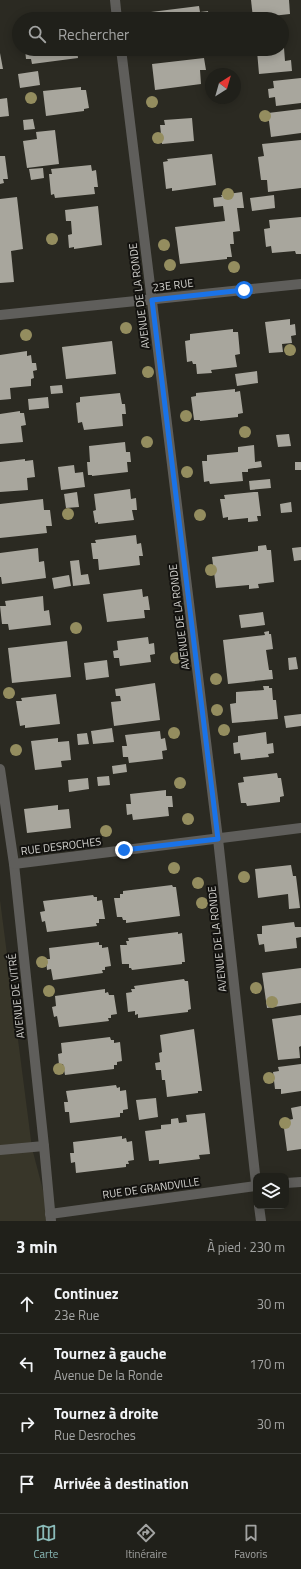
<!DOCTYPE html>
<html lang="fr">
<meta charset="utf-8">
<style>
body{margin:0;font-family:"Titillium Web",sans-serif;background:#282823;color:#f1f3f6}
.controls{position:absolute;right:12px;bottom:12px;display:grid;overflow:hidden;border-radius:8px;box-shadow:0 2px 10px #0003}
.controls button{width:36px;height:36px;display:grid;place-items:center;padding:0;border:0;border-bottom:1px solid #3d3e39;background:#20201a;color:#f1f3f6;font:20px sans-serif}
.compass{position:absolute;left:205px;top:68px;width:36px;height:36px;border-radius:50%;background:#20201a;box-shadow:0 2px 10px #0003;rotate:37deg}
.stop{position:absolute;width:12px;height:12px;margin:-9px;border:3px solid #1a73e8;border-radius:50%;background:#fff}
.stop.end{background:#1a73e8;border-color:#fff;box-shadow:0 1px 4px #0008}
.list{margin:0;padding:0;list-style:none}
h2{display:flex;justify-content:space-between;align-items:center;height:52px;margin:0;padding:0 16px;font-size:17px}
h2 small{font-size:13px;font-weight:400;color:#a2a3a2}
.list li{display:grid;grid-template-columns:26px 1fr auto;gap:12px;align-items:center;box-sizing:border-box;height:60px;padding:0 16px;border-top:1px solid #3d3e39}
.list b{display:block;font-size:15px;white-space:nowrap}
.list p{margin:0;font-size:13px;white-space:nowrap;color:#a2a3a2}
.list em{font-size:13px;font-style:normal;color:#a2a3a2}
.icon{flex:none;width:22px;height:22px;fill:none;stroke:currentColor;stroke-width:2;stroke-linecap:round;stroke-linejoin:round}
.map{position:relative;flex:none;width:301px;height:1221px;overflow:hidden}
.search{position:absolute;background:#20201a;box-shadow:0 2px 10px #0003;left:12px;right:12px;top:12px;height:44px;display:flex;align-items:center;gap:10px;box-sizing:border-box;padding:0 14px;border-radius:22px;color:#a2a3a2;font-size:15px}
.sheet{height:292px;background:#20201a}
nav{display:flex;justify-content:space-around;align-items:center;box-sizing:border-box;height:56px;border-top:1px solid #3d3e39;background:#20201a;font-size:11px;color:#a2a3a2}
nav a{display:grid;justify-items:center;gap:2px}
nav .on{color:#8bbbb9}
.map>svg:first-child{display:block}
.built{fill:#383629}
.building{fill:#a8a69d}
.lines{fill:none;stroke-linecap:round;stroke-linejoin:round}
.service{stroke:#5f5e5b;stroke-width:10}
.minor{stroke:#5f5e5b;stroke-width:10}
.tree{fill:#948d5f}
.route{stroke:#1a73e8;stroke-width:5}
.labels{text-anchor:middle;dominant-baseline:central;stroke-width:4;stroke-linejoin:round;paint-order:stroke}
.street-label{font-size:11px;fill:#d5d4d0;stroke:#13120f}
</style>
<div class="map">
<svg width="301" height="1221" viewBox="0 0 301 1221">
<rect width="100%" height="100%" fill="#2b2a22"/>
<!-- built -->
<path class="built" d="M0,900L32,1148L51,1221H0Z"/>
<!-- building -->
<g class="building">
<path d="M251,0H289L290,14L253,18Z"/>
<path d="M199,6L200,12L208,11L209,19H149V17L151,16V12Z"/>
<path d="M284,48L285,61L291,60L292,71L259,74L257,51Z"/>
<path d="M25,49H77L78,58L32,64L31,59H26Z"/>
<path d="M0,53L3,69H0Z"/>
<path d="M204,58L206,70H200L201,84L155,90L152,64Z"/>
<path d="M38,71L40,85L20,88L18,74Z"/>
<path d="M301,78V103L276,106L275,97L269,98L268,89L274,88L273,81Z"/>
<path d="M81,87V90H86L89,108L84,109V111L46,116L43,91Z"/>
<path d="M7,98L9,116L0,117V99Z"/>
<path d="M301,109V133L271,137L268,113Z"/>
<path d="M192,118L194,141L162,144L160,125H165L164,120Z"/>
<path d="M33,119L35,129L24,130L23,120Z"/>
<path d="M55,130L59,164L27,168L23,141L37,139L36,132Z"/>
<path d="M301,140V188L268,192L267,180H261L258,157L264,156L262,144Z"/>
<path d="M212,154L216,185L172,191V188L166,189L163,162L168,161L167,159Z"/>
<path d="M0,156H5L8,179H3L4,183L0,184Z"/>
<path d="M91,165L92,171L96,170L98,187H94L95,194L55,198L54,194L51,195L49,174H52L51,169Z"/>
<path d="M43,168L44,178L31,180L29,169Z"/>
<path d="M242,192L244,208H237L240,231L233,232L234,244H230L232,257H227V259L180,264L175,227L225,221L223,206L214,207L213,198L222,197L221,195Z"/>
<path d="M274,195L275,208L252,211L250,198Z"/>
<path d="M17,197L23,249L11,251L14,282L0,283V199Z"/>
<path d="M98,206L102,245L74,249V247L69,248L68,235L72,234L71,221H66L65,210Z"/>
<path d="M301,217V254H296L295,251L272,253L271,246L266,247L264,229L270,228L269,220Z"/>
<path d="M290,319V325L295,324L296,335L291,336L292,343L282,344L283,352L269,353L265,322Z"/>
<path d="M233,329V332H238L240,354L235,355L237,367L211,370L212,373L197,374L196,364H193L192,361L187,362L185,341L190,340V334Z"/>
<path d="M112,341L116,374L66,379L62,347Z"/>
<path d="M27,351V356L31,355L32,363H36L37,370L33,371L34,378L31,379V386L10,388L11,399L0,400V355Z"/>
<path d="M257,371L258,383L237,386L235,374Z"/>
<path d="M62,385L63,393L51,394L50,386Z"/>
<path d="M235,389V392L240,391L243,413L238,414V417L200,421V420H194L191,397L196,396V393Z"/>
<path d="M120,393L122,404H125L126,414H122L123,426L84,430L82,422L78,423L76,403L80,402V397Z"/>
<path d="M48,397L49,408L29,410L28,399Z"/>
<path d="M20,411V413H24L26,425L21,426L23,442L0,444V414Z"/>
<path d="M289,434L291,446L278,447L276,435Z"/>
<path d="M125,442L126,452H130L131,462H127L128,472L92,476V475H88L87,462H90L89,446Z"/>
<path d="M254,445L255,462L261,461L262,467L248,469V472H242L243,481L210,484L209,481L204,482L202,461H207V455L238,452V447Z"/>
<path d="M25,459V461L33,460L35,477L27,478L28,490L0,492V462Z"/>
<rect x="295" y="462" width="6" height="8"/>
<path d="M74,465L75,473L83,472L85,487L61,490L58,467Z"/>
<path d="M270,479L271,488L250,490L249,481Z"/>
<path d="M130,489L131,499L136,498L137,510H132L134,520L98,524V522L95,523L93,511L96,510L94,494Z"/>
<path d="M77,492L79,507L66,508L64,494Z"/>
<path d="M254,492H258L261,516H257L258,521L248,522V518L228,520V517L223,518L220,499H225L224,495Z"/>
<path d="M43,499L44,510H50L52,526H46L47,533L0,538V504Z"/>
<path d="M291,502L292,512L281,513L280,504Z"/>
<path d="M136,535L137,544L141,543L143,556H139L140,565L99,570L98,559H93L91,543H96L95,540Z"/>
<path d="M266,545L267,550H271L274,582L258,584L259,588L249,589V585L216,588L212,557L258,551V546Z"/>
<path d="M301,547V560L294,561L292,548Z"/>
<path d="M38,548L39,562L44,561L46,578L2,584L1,577H0V553Z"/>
<path d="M79,560L81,575L88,574L90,584L73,586L70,561Z"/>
<path d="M69,575L71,586L54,589L52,578Z"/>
<path d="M142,589L143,597L148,596L150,610H144L145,618L107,622L103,594Z"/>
<path d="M43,596L44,611L49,610L51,625L9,630L8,624H2L0,606H6L5,601Z"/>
<path d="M263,612L265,625L241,628L239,615Z"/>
<path d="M269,631V634H271L273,649L266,650L269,670H272L273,679L228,684L223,640L265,635L264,632Z"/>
<path d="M148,637L149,644L154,643L155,654L150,655L151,662L120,666L119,658H114L113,651L118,650L117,641Z"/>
<path d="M67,641L71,677L12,683L8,648Z"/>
<path d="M296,657L298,669L289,670L288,658Z"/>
<path d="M107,660L109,677L86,680L84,663Z"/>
<path d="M155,683L160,720L114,726L111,702L121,701L120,696H116L115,689Z"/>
<path d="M263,686H269V688H272L273,700H276L278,719L232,723L230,704L236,703V692L264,690Z"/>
<path d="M56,694L60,724L25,728V725L20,726L16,701H22L21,698Z"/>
<path d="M301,714V726L286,728L284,716Z"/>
<path d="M112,728L114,742L93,744L91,731Z"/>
<path d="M160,731L161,739L165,738L167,750L162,751L163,759L129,763L128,757H123L122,746H127L125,735Z"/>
<path d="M266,732L267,744L273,743L274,753L268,754L269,757L241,760L240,753L234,754L233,743L238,742V736Z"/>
<path d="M87,733L89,744L78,745L77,734Z"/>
<path d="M58,738V742L69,741L71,760L61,761L62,767L35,770L31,741Z"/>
<path d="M126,764L127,772L113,774L112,766Z"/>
<path d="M277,773L278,778H281L284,796L280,797V802L247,806L246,803H241L238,783L244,782L243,777Z"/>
<path d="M109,776L110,785L98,786L97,777Z"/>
<path d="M88,778L89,789L69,792L68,780Z"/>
<path d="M166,790V796H172L173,807H168L169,816L133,820L132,814L127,815L126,804H131L130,794Z"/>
<path d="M58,805V810L69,809L71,828L27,833L24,809Z"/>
<path d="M291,865L293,876H296L300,908L289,909L288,894L258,898L255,869Z"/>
<path d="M172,885L173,887H176L180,916L126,923V920H123L122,917H117L114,898H120V894H123V891Z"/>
<path d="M93,895L94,897H97V901L102,900L105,919H99V923H96L97,926L47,932L45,921L42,922L40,912L45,911L43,901Z"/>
<path d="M294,922L295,927H301V937L296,938L297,948L265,952L264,944L259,945L257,934H262V926Z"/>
<path d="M178,932V934L182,933L185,962H182V964L132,970L131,968H129V964H122L120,945H127L126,941H129L128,938Z"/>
<path d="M99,942V945H102V948L108,947L111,966L105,967V970H102L103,973L53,980L51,969L47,970L46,959H50L49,948Z"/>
<path d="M301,968V1003L267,1008L262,973Z"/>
<path d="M184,979L185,981H188L191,1009L188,1010V1012L138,1018V1014L135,1015V1011L128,1012L126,993L132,992L131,989H135L134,986Z"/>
<path d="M105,989V993L108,992L109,995H114L117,1014L111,1015V1018H108L109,1021L59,1027L57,1016L54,1017L52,1007L56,1006L55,996Z"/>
<path d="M301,1015V1046L299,1047L300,1058L278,1060L272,1019Z"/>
<path d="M194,1029L202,1091H198V1093L167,1097L165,1080H162L161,1070H156L155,1063L160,1062L159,1053L162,1052L160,1035Z"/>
<path d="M110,1037L111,1040H114V1043L120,1042L122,1061L117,1062V1065H114V1069L65,1075L63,1064L59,1065L58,1054L62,1053L61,1043Z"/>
<path d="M301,1064V1091L281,1094V1089H275L273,1072L279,1071L278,1067Z"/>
<path d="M116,1085L117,1088L120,1087V1091L126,1090L128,1109L123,1110V1113H120V1117L70,1123L69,1112H65L64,1102H68L66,1091Z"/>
<path d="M156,1098L158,1117L139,1120L136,1100Z"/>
<path d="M301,1106V1149L287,1151L283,1121L293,1119L291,1108Z"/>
<path d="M205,1113L210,1154L199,1155L200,1159L159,1164V1160L149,1161L145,1131L161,1129V1125L171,1124V1119L178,1118L179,1123L187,1122L186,1115Z"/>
<path d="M122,1136V1139L126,1138L127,1142L132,1141L134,1160L128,1161L129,1164H126V1167L76,1173L75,1162L71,1163L70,1153H74L73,1142Z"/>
</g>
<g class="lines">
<!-- service -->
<path class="service" d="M0,1150L44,1146"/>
<!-- minor -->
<g class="minor">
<path d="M115,0L117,19"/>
<path d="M121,49L218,839L256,1183"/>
<path d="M0,315L301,284"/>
<path d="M0,769L14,864L44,1146L51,1221"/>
<path d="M14,864L301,828"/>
<path d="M286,1183L301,1182"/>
<path d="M259,1206L261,1221"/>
<path d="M50,1214L256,1186"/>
</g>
</g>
<!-- trees -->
<g class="tree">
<circle cx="31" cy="98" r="6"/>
<circle cx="152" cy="102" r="6"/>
<circle cx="265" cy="116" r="6"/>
<circle cx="158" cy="138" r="6"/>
<circle cx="228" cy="194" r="6"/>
<circle cx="52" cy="239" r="6"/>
<circle cx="164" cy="245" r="6"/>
<circle cx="170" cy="265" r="6"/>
<circle cx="234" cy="267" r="6"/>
<circle cx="126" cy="328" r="6"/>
<circle cx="26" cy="335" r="6"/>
<circle cx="290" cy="350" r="6"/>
<circle cx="148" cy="372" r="6"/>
<circle cx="186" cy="416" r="6"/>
<circle cx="245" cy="432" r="6"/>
<circle cx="147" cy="442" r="6"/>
<circle cx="187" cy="472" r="6"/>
<circle cx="68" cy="514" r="6"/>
<circle cx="200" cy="515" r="6"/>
<circle cx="211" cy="570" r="6"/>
<circle cx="76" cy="628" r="6"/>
<circle cx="176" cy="658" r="6"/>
<circle cx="216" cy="679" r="6"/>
<circle cx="9" cy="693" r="6"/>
<circle cx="217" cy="710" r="6"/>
<circle cx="224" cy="730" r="6"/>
<circle cx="174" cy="733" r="6"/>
<circle cx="16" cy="750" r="6"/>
<circle cx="180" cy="783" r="6"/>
<circle cx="188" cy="819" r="6"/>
<circle cx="106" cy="831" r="6"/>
<circle cx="174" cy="868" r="6"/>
<circle cx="244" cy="877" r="6"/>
<circle cx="198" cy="883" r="6"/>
<circle cx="202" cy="903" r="6"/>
<circle cx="42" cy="962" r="6"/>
<circle cx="256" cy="988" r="6"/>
<circle cx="49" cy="991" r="6"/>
<circle cx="272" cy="1002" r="6"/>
<circle cx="59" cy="1069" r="6"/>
<circle cx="269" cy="1078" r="6"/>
<circle cx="285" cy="1123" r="6"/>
</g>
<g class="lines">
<!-- route -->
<path class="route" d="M124,850L218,839L152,300L244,290"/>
</g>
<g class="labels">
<!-- street labels -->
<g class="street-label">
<text transform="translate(173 285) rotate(-7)">23E RUE</text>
<text transform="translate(139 296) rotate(-97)">AVENUE DE LA RONDE</text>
<text transform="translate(179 617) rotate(-97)">AVENUE DE LA RONDE</text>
<text transform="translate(61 846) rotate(-7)">RUE DESROCHES</text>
<text transform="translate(217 939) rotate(-96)">AVENUE DE LA RONDE</text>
<text transform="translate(16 996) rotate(-96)">AVENUE DE VITRÉ</text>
<text transform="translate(151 1188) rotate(-8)">RUE DE GRANDVILLE</text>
</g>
</g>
</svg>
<div class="controls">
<button><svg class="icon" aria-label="layers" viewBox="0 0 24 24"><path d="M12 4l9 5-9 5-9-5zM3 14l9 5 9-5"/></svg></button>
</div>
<svg class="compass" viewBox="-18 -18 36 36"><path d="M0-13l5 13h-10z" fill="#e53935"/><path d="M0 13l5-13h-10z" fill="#a2a3a2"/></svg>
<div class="stop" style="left:244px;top:290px"></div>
<div class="stop end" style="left:124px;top:850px"></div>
<div class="search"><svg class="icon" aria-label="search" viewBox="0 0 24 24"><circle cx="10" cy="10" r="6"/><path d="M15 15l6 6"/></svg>Rechercher</div>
</div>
<section class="sheet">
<h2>3 min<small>À pied · 230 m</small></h2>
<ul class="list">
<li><svg class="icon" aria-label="ahead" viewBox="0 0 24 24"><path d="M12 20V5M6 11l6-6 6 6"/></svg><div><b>Continuez</b><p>23e Rue</p></div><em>30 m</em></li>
<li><svg class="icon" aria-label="left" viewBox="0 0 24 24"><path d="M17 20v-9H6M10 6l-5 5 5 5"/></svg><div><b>Tournez à gauche</b><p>Avenue De la Ronde</p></div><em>170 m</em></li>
<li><svg class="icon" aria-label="right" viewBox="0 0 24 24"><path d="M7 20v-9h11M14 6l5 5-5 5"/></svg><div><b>Tournez à droite</b><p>Rue Desroches</p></div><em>30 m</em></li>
<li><svg class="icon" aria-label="arrive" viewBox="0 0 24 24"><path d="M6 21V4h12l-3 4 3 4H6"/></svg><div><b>Arrivée à destination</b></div></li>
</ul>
</section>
<nav>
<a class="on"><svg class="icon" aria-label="map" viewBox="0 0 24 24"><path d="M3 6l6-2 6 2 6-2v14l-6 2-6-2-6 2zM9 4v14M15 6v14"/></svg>Carte</a>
<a><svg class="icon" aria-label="directions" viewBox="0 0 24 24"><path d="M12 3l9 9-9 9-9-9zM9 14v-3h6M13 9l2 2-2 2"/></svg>Itinéraire</a>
<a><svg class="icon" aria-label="saved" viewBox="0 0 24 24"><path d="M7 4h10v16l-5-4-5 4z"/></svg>Favoris</a>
</nav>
